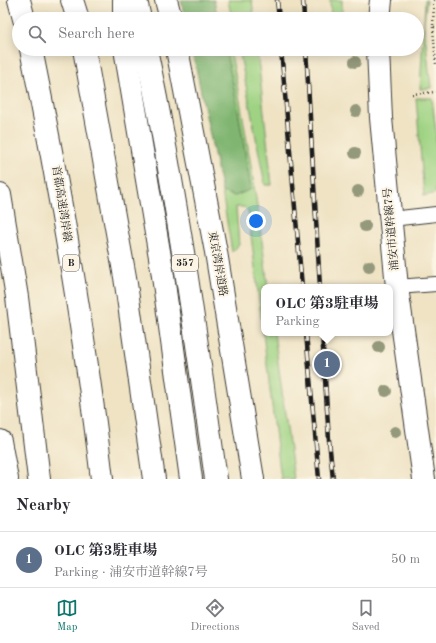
<!DOCTYPE html>
<meta charset="utf-8">
<style>
body{margin:0;font-family:"Old Standard TT","Noto Serif JP",serif;background:#f7f7f7;color:#2b2b33}
.you{position:absolute;left:256px;top:221px;width:14px;height:14px;margin:-10px;border:3px solid #fff;border-radius:50%;background:#1a73e8;box-shadow:0 0 0 6px #1a73e833}
.badge{display:grid;place-items:center;width:26px;height:26px;border-radius:50%;background:#0f766e;color:#fff;font-size:13px;font-weight:700}
.pin{position:absolute;translate:-50% -50%;border:2px solid #fff;box-shadow:0 1px 4px #0006}
.popup{position:absolute;left:261px;top:284px;width:132px;height:52px;box-sizing:border-box;display:grid;place-content:center;border-radius:8px;background:#fff;filter:drop-shadow(0 1px 3px #0005);font-size:13px;white-space:nowrap;color:#7c7c81}
.popup b{font-size:15px;color:#2b2b33}
.popup::after{content:'';position:absolute;left:50%;top:100%;margin-left:-8px;border:8px solid transparent;border-top-color:#fff}
.list{margin:0;padding:0;list-style:none}
h2{display:flex;justify-content:space-between;align-items:center;height:52px;margin:0;padding:0 16px;font-size:17px}
h2 small{font-size:13px;font-weight:400;color:#7c7c81}
.list li{display:grid;grid-template-columns:26px 1fr auto;gap:12px;align-items:center;box-sizing:border-box;height:56px;padding:0 16px;border-top:1px solid #e1e1e2}
.list b{display:block;font-size:15px;white-space:nowrap}
.list p{margin:0;font-size:13px;white-space:nowrap;color:#7c7c81}
.list em{font-size:13px;font-style:normal;color:#7c7c81}
.icon{flex:none;width:22px;height:22px;fill:none;stroke:currentColor;stroke-width:2;stroke-linecap:round;stroke-linejoin:round}
.map{position:relative;flex:none;width:436px;height:479px;overflow:hidden}
.search{position:absolute;background:#fff;box-shadow:0 2px 10px #0003;left:12px;right:12px;top:12px;height:44px;display:flex;align-items:center;gap:10px;box-sizing:border-box;padding:0 14px;border-radius:22px;color:#7c7c81;font-size:15px}
.sheet{height:108px;background:#fff}
nav{display:flex;justify-content:space-around;align-items:center;box-sizing:border-box;height:56px;border-top:1px solid #e1e1e2;background:#fff;font-size:11px;color:#7c7c81}
nav a{display:grid;justify-items:center;gap:2px}
nav .on{color:#0f766e}
.map>svg:first-child{display:block}
.green{fill:#9fd383;stroke:#5e7850}
.forest{fill:#7fb571;stroke:#4e6846}
.lines{fill:none;stroke-linecap:round;stroke-linejoin:round}
.service-casing{stroke:#3c3a35;stroke-width:16}
.tertiary-casing{stroke:#3c3a35;stroke-width:24}
.trunk-casing{stroke:#3c3a35;stroke-width:24}
.motorway-casing{stroke:#3c3a35;stroke-width:24}
.path{stroke:#3c3a35;stroke-width:2.5;stroke-dasharray:1 3;stroke-linecap:butt}
.service{stroke:#fff;stroke-width:14}
.tertiary{stroke:#fff;stroke-width:22}
.trunk{stroke:#fff;stroke-width:22}
.motorway{stroke:#fff;stroke-width:22}
.rail-casing{stroke:#1c1c1c;stroke-width:4.5}
.rail{stroke:#fcf5e5;stroke-width:3;stroke-dasharray:9;stroke-linecap:butt}
.tree{fill:#94997b}
.labels{text-anchor:middle;dominant-baseline:central;stroke-width:4;stroke-linejoin:round;paint-order:stroke}
.shield{fill:#fcf5e5;stroke:#5f5d58;stroke-width:1}
.shield-label{font-size:10px;font-weight:bold;fill:#1c1c1c}
.street-label{font-size:11px;fill:#1c1c1c;stroke:#fcf5e5}
</style>
<div class="map">
<svg width="436" height="479" viewBox="0 0 436 479">
<rect width="100%" height="100%" fill="#fcf5e5"/>
<filter id="ink" filterUnits="userSpaceOnUse"><feTurbulence type="fractalNoise" baseFrequency=".025" numOctaves="2"/><feDisplacementMap in="SourceGraphic" scale="8" xChannelSelector="R" yChannelSelector="G"/><feConvolveMatrix kernelMatrix="1 2 1 2 8 2 1 2 1" color-interpolation-filters="sRGB"/></filter>
<filter id="wash" filterUnits="userSpaceOnUse"><feTurbulence type="fractalNoise" baseFrequency=".012" numOctaves="4" result="noise"/><feDisplacementMap in="SourceGraphic" scale="16" xChannelSelector="R" yChannelSelector="G"/><feGaussianBlur stdDeviation="0.9" result="paint"/><feColorMatrix in="noise" values="0 0 0 0 0 0 0 0 0 0 0 0 0 0 0 0 0 1.4 0 .05"/><feComposite in="paint" operator="in"/></filter>
<g filter="url(#wash)">
<rect width="100%" height="100%" fill="#efe3c4"/>
<!-- green -->
<g class="green">
<path d="M228,0H252L254,19H232Z"/>
<path d="M330,0H342V19H331Z"/>
<path d="M425,0H427L424,24L431,88L420,89Z"/>
<path d="M225,49H230C246,128 258,207 268,287H264V333H274L294,479H281L248,211L244,207H236L239,245L232,252L222,192L235,196L251,189L235,92Z"/>
<path d="M239,49H257L272,185H265Z"/>
<path d="M416,98H432L436,132V193L424,196Z"/>
</g>
<!-- forest -->
<g class="forest">
<path d="M181,0H214L218,19H185Z"/>
<path d="M192,49H225L235,92L251,189L235,196L222,192Z"/>
</g>
</g>
<g filter="url(#ink)">
<g class="lines">
<defs>
<g id="service">
<path d="M391,219L436,214"/>
<path d="M397,287L436,284"/>
</g>
<g id="tertiary">
<path d="M379,19L381,0"/>
<path d="M378,49L381,118L397,287L424,479"/>
</g>
<g id="trunk">
<path d="M136,0L140,19"/>
<path d="M166,0L171,19"/>
<path d="M146,49C176,191 196,335 216,479"/>
<path d="M177,49L216,252L253,479"/>
<path d="M0,195L17,297L39,479"/>
<path d="M0,441L7,479"/>
</g>
<g id="motorway">
<path d="M19,0L24,19"/>
<path d="M72,0L78,19"/>
<path d="M124,19V0"/>
<path d="M31,49C60,191 85,335 102,479"/>
<path d="M84,49L125,277L154,479"/>
<path d="M125,49L162,269L191,479"/>
</g>
</defs>
<!-- service casing -->
<use href="#service" class="service-casing"/>
<!-- tertiary casing -->
<use href="#tertiary" class="tertiary-casing"/>
<!-- trunk casing -->
<use href="#trunk" class="trunk-casing"/>
<!-- motorway casing -->
<use href="#motorway" class="motorway-casing"/>
<!-- path -->
<g class="path">
<path d="M434,0L433,27H436"/>
<path d="M433,27L436,65"/>
<path d="M412,94L436,92"/>
</g>
<!-- service -->
<use href="#service" class="service"/>
<!-- tertiary -->
<use href="#tertiary" class="tertiary"/>
<!-- trunk -->
<use href="#trunk" class="trunk"/>
<!-- motorway -->
<use href="#motorway" class="motorway"/>
<defs>
<g id="rail">
<path d="M277,0L279,19"/>
<path d="M303,0L304,19"/>
<path d="M281,49L302,287"/>
<path d="M306,49L320,287"/>
<path d="M306,333L319,479"/>
<path d="M322,333L329,440L333,479"/>
</g>
</defs>
<!-- rail casing -->
<use href="#rail" class="rail-casing"/>
<!-- rail -->
<use href="#rail" class="rail"/>
</g>
<!-- trees -->
<g class="tree">
<circle cx="355" cy="62" r="6"/>
<circle cx="356" cy="111" r="6"/>
<circle cx="355" cy="153" r="6"/>
<circle cx="358" cy="191" r="6"/>
<circle cx="365" cy="226" r="6"/>
<circle cx="369" cy="266" r="6"/>
<circle cx="379" cy="347" r="6"/>
<circle cx="386" cy="391" r="6"/>
<circle cx="395" cy="432" r="6"/>
</g>
</g>
<g class="labels">
<!-- shield labels -->
<g class="shield">
<rect x="63" y="255" width="16" height="16" rx="3"/>
<rect x="172" y="255" width="26" height="16" rx="3"/>
</g>
<g class="shield-label">
<text x="71" y="263">B</text>
<text x="185" y="263">357</text>
</g>
<!-- street labels -->
<g class="street-label">
<text transform="translate(61 204) rotate(81)">首都高速湾岸線</text>
<text transform="translate(392 229) rotate(-95)">浦安市道幹線7号</text>
<text transform="translate(217 264) rotate(80)">東京湾岸道路</text>
</g>
</g>
</svg>
<div class="you"></div>
<div class="pin badge" style="left:327px;top:364px;background:#5c6f8a">1</div>
<div class="popup"><b>OLC 第3駐車場</b>Parking</div>
<div class="search"><svg class="icon" aria-label="search" viewBox="0 0 24 24"><circle cx="10" cy="10" r="6"/><path d="M15 15l6 6"/></svg>Search here</div>
</div>
<section class="sheet">
<h2>Nearby<small></small></h2>
<ul class="list">
<li><span class="badge" style="background:#5c6f8a">1</span><div><b>OLC 第3駐車場</b><p>Parking · 浦安市道幹線7号</p></div><em>50 m</em></li>
</ul>
</section>
<nav>
<a class="on"><svg class="icon" aria-label="map" viewBox="0 0 24 24"><path d="M3 6l6-2 6 2 6-2v14l-6 2-6-2-6 2zM9 4v14M15 6v14"/></svg>Map</a>
<a><svg class="icon" aria-label="directions" viewBox="0 0 24 24"><path d="M12 3l9 9-9 9-9-9zM9 14v-3h6M13 9l2 2-2 2"/></svg>Directions</a>
<a><svg class="icon" aria-label="saved" viewBox="0 0 24 24"><path d="M7 4h10v16l-5-4-5 4z"/></svg>Saved</a>
</nav>
